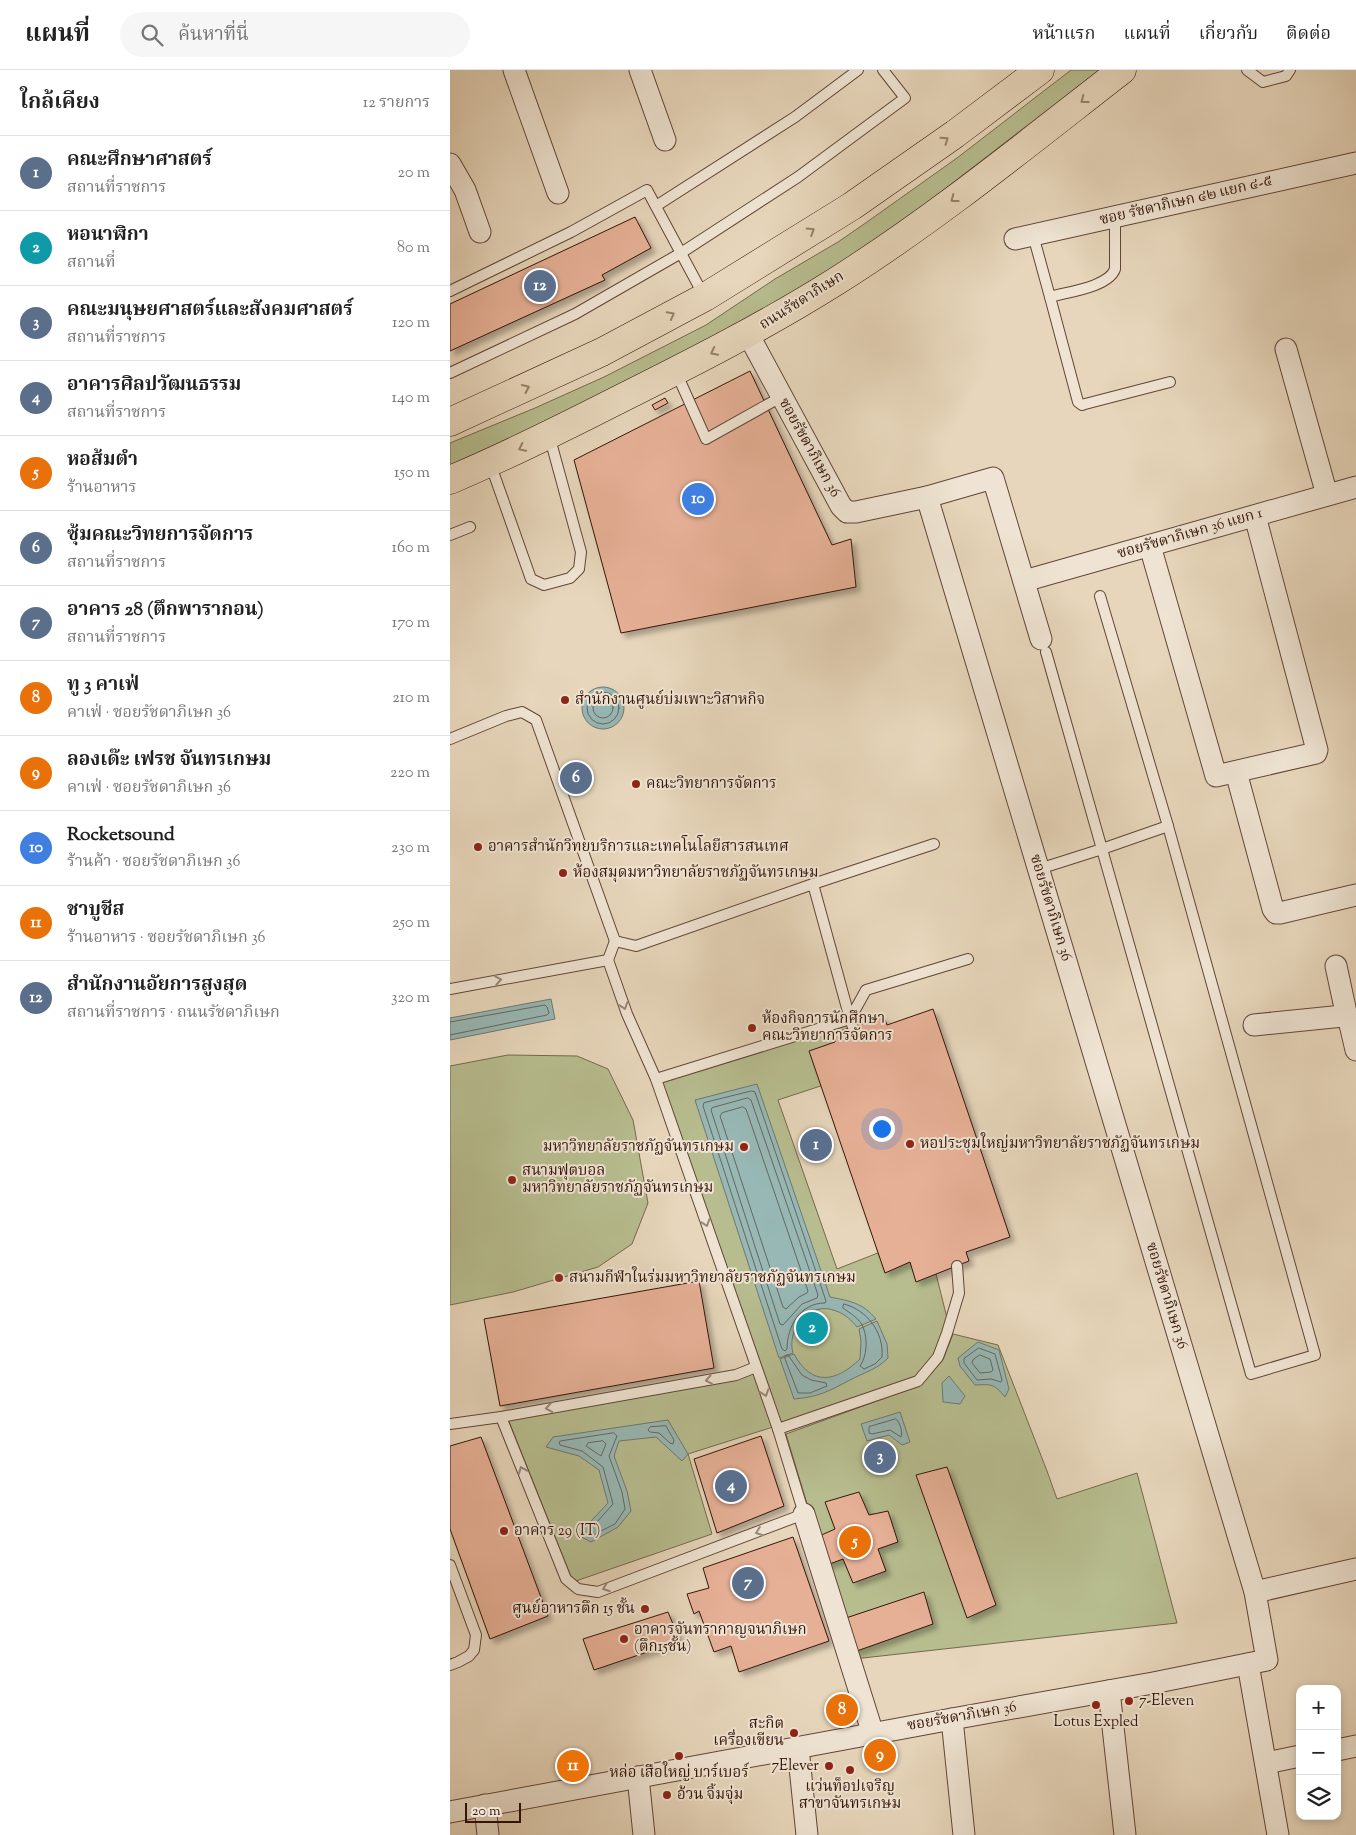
<!DOCTYPE html>
<html lang="th">
<meta charset="utf-8">
<style>
body{margin:0;font-family:"Sorts Mill Goudy","Noto Serif Thai",serif;background:#f6f6f6;color:#222}
.controls{position:absolute;right:15px;bottom:15px;display:grid;overflow:hidden;border-radius:10px;box-shadow:0 2px 8px #0003}
.controls button{width:45px;height:45px;display:grid;place-items:center;padding:0;border:0;border-bottom:1px solid #e0e0e0;background:#fff;color:#222;font:25px sans-serif}
.scale{position:absolute;left:15px;bottom:12px;width:56px;box-sizing:border-box;padding-left:5px;border:2px solid #351509;border-top:0;font-size:14px;line-height:18px;white-space:nowrap;color:#351509;-webkit-text-stroke:4px #efe4d3;paint-order:stroke}
.you{position:absolute;left:431px;top:1058px;width:18px;height:18px;margin:-12px;border:4px solid #fff;border-radius:50%;background:#1a73e8;box-shadow:0 0 0 8px #1a73e833}
.badge{display:grid;place-items:center;width:32px;height:32px;border-radius:50%;background:#8f2418;color:#fff;font-size:16px;font-weight:700}
.pin{position:absolute;translate:-50% -50%;border:2px solid #fff;box-shadow:0 1px 5px #0006}
.list{margin:0;padding:0;list-style:none}
h2{display:flex;justify-content:space-between;align-items:center;height:65px;margin:0;padding:0 20px;font-size:21px}
h2 small{font-size:16px;font-weight:400;color:#767676}
.list li{display:grid;grid-template-columns:32px 1fr auto;gap:15px;align-items:center;box-sizing:border-box;height:75px;padding:0 20px;border-top:1px solid #e0e0e0}
.list b{display:block;font-size:19px;white-space:nowrap}
.list p{margin:0;font-size:16px;white-space:nowrap;color:#767676}
.list em{font-size:16px;font-style:normal;color:#767676}
.icon{flex:none;width:28px;height:28px;fill:none;stroke:currentColor;stroke-width:2;stroke-linecap:round;stroke-linejoin:round}
.map{position:relative;flex:none;width:906px;height:1765px;overflow:hidden}
header{display:flex;align-items:center;gap:30px;box-sizing:border-box;height:70px;padding:0 25px;background:#fff;border-bottom:1px solid #e0e0e0}
header strong{font-size:24px}
nav{display:flex;gap:28px;margin-inline-start:auto;font-size:18px}
.search{width:350px;height:45px;background:#f6f6f6;display:flex;align-items:center;gap:12px;box-sizing:border-box;padding:0 18px;border-radius:28px;color:#767676;font-size:19px}
main{display:flex}
aside{flex:1;background:#fff}
.map>svg:first-child{display:block}
.green{fill:#b7bd8f;stroke:#76694c}
.water{fill:#97b8b5;stroke:#707770}
.lines{fill:none;stroke-linecap:round;stroke-linejoin:round}
.shore{stroke:#66665f;stroke-width:1}
.building{fill:#e6b096;stroke:#351509;filter:url(#shadow)}
.service-casing{stroke:#624536;stroke-width:12}
.minor-casing{stroke:#624536;stroke-width:23}
.primary-casing{stroke:#351509;stroke-width:29}
.service{stroke:#efe4d3;stroke-width:10}
.minor{stroke:#efe4d3;stroke-width:21}
.primary{stroke:#e7d6bb;stroke-width:28}
.oneway{stroke:#977f6b}
.oneway2{stroke:#9b8778}
.poi-dot{fill:#8f2418;stroke:#efe4d3;stroke-width:2}
.labels{text-anchor:middle;dominant-baseline:central;stroke-width:4;stroke-linejoin:round;paint-order:stroke}
.street-label{font-size:15px;fill:#351509;stroke:#efe4d3}
.poi-label{font-size:15px;fill:#351509;stroke:#efe4d3;text-anchor:start}
</style>
<header>
<strong>แผนที่</strong>
<div class="search"><svg class="icon" aria-label="search" viewBox="0 0 24 24"><circle cx="10" cy="10" r="6"/><path d="M15 15l6 6"/></svg>ค้นหาที่นี่</div>
<nav><a>หน้าแรก</a><a>แผนที่</a><a>เกี่ยวกับ</a><a>ติดต่อ</a></nav>
</header>
<main>
<aside>
<h2>ใกล้เคียง<small>12 รายการ</small></h2>
<ul class="list">
<li><span class="badge" style="background:#5c6f8a">1</span><div><b>คณะศึกษาศาสตร์</b><p>สถานที่ราชการ</p></div><em>20 m</em></li>
<li><span class="badge" style="background:#0f9aa8">2</span><div><b>หอนาฬิกา</b><p>สถานที่</p></div><em>80 m</em></li>
<li><span class="badge" style="background:#5c6f8a">3</span><div><b>คณะมนุษยศาสตร์และสังคมศาสตร์</b><p>สถานที่ราชการ</p></div><em>120 m</em></li>
<li><span class="badge" style="background:#5c6f8a">4</span><div><b>อาคารศิลปวัฒนธรรม</b><p>สถานที่ราชการ</p></div><em>140 m</em></li>
<li><span class="badge" style="background:#e8710a">5</span><div><b>หอส้มตำ</b><p>ร้านอาหาร</p></div><em>150 m</em></li>
<li><span class="badge" style="background:#5c6f8a">6</span><div><b>ซุ้มคณะวิทยการจัดการ</b><p>สถานที่ราชการ</p></div><em>160 m</em></li>
<li><span class="badge" style="background:#5c6f8a">7</span><div><b>อาคาร 28 (ตึกพารากอน)</b><p>สถานที่ราชการ</p></div><em>170 m</em></li>
<li><span class="badge" style="background:#e8710a">8</span><div><b>ทู 3 คาเฟ่</b><p>คาเฟ่ · ซอยรัชดาภิเษก 36</p></div><em>210 m</em></li>
<li><span class="badge" style="background:#e8710a">9</span><div><b>ลองเด๊ะ เฟรช จันทรเกษม</b><p>คาเฟ่ · ซอยรัชดาภิเษก 36</p></div><em>220 m</em></li>
<li><span class="badge" style="background:#3f7fe0">10</span><div><b>Rocketsound</b><p>ร้านค้า · ซอยรัชดาภิเษก 36</p></div><em>230 m</em></li>
<li><span class="badge" style="background:#e8710a">11</span><div><b>ชาบูชีส</b><p>ร้านอาหาร · ซอยรัชดาภิเษก 36</p></div><em>250 m</em></li>
<li><span class="badge" style="background:#5c6f8a">12</span><div><b>สำนักงานอัยการสูงสุด</b><p>สถานที่ราชการ · ถนนรัชดาภิเษก</p></div><em>320 m</em></li>
</ul>
</aside>
<div class="map">
<svg width="906" height="1765" viewBox="0 0 906 1765">
<defs>
<filter id="shadow"><feDropShadow dx="4.5" dy="4.5" stdDeviation="2.5" flood-color="#0004"/></filter>
</defs>
<rect width="100%" height="100%" fill="#e7d6bb"/>
<filter id="stains"><feTurbulence type="fractalNoise" baseFrequency=".004" numOctaves="4"/><feColorMatrix values="0 0 0 0 .2 0 0 0 0 .09 0 0 0 0 .02 0 0 0 .5 -.17"/></filter>
<radialGradient id="worn" r=".72"><stop offset=".6" stop-color="#630" stop-opacity="0"/><stop offset="1" stop-color="#630" stop-opacity=".3"/></radialGradient>
<!-- green -->
<g class="green">
<path d="M621,0H649L439,162L317,242L134,337L0,396V373L85,338L154,307L256,255L325,209L388,172L417,152L507,88Z"/>
<path d="M398,955L413,1002L328,1030L387,1199L461,1170L484,1196L498,1252L484,1287L464,1309L330,1354L210,1011Z"/>
<path d="M58,985L127,986L158,999L183,1050L198,1133L182,1174L148,1197L63,1222L0,1235V996Z"/>
<path d="M503,1264L548,1275L597,1401L607,1429L687,1403L727,1553L404,1589L336,1364L471,1315L493,1290Z"/>
<path d="M304,1301L323,1357L238,1384L262,1464L123,1512L58,1349Z"/>
</g>
<!-- water -->
<g class="water">
<circle cx="153" cy="638" r="21"/>
<path d="M101,929L105,949L0,970V948Z"/>
<path d="M307,1014L380,1227C400,1231 413,1233 426,1249L407,1257C401,1250 395,1244 386,1241C360,1230 336,1259 343,1283L329,1288L245,1030Z"/>
<path d="M427,1251L437,1274L438,1288C426,1300 415,1302 400,1310C379,1321 369,1327 344,1329L330,1289L344,1284C362,1317 386,1312 410,1289L411,1271L409,1259Z"/>
<path d="M528,1272L549,1280L559,1319L555,1327C544,1314 542,1314 525,1315L510,1296L508,1288Z"/>
<path d="M499,1306L515,1326L510,1334L493,1332L492,1313Z"/>
<path d="M450,1342L460,1372L452,1375L439,1365L417,1371L411,1354Z"/>
<path d="M218,1350L238,1384L232,1391L206,1367L169,1371L164,1386L177,1421L181,1441L168,1457L141,1472L128,1465L158,1433L149,1400L129,1386L96,1377L103,1367Z"/>
</g>
<g class="lines">
<!-- shore -->
<g class="shore">
<circle cx="153" cy="638" r="16"/>
<circle cx="153" cy="638" r="10"/>
<path d="M0,952L95,935L97,937L99,943L97,945L0,965"/>
<path d="M302,1021L305,1022L376,1231L375,1233C350,1233 337,1257 337,1279L335,1281L332,1279L253,1036L254,1033Z"/>
<path d="M298,1028L301,1030L368,1225L367,1228L352,1234L333,1255L330,1254L261,1040L262,1038Z"/>
<path d="M293,1037L296,1039L358,1221L357,1223L349,1227L336,1239L333,1237L270,1046L272,1043Z"/>
<path d="M394,1234C417,1240 434,1262 432,1287L425,1294L414,1299L410,1296C417,1286 418,1269 413,1257C410,1249 400,1243 393,1238Z"/>
<path d="M529,1278L545,1284L552,1310L551,1312L541,1309L527,1310L514,1293V1289Z"/>
<path d="M338,1285L352,1305L361,1310L376,1313L377,1316L360,1323H348L335,1289V1286Z"/>
<path d="M530,1285L540,1289L543,1300L541,1302L530,1303L522,1293L523,1290Z"/>
<path d="M446,1349C450,1352 453,1363 451,1367L440,1360L422,1364L419,1363V1357Z"/>
<path d="M216,1356L224,1370L223,1374L220,1373L209,1363L200,1362L198,1360L200,1357Z"/>
<path d="M164,1363L167,1366L159,1386L172,1422L175,1439L165,1454L141,1466L138,1464V1462L163,1434L153,1397L132,1381L110,1375L109,1372L111,1371Z"/>
<path d="M153,1371L156,1374L151,1386L136,1376L138,1373Z"/>
</g>
</g>
<!-- building -->
<g class="building">
<path d="M185,147L201,178L152,205L155,210L0,281V234Z"/>
<path d="M300,301L382,475L401,469L406,517L171,563L124,390Z"/>
<path d="M215,328L218,333L205,340L202,335Z"/>
<path d="M483,939L560,1167L516,1182L519,1191L466,1212L460,1192L435,1203L359,981L385,972L384,963L434,947L437,955Z"/>
<path d="M249,1211L264,1298L50,1336L34,1249Z"/>
<path d="M311,1366L334,1436L267,1463L244,1389Z"/>
<path d="M31,1367L98,1546L40,1569L0,1459V1376Z"/>
<path d="M497,1397L546,1535L517,1548L466,1405Z"/>
<path d="M409,1422L419,1445L438,1441L448,1472L428,1479L436,1501L403,1513L393,1489L377,1495L367,1467L385,1459L375,1432Z"/>
<path d="M343,1467L379,1571L289,1602L281,1576L264,1582L249,1541L244,1544L237,1524L259,1518L253,1498Z"/>
<path d="M474,1522L483,1554L404,1582L393,1549Z"/>
<path d="M218,1542L230,1571L144,1600L133,1569Z"/>
</g>
<g class="lines">
<defs>
<g id="service">
<path d="M797,0L813,12L836,6L840,0"/>
<path d="M206,136L345,47L408,0"/>
<path d="M583,165L600,227C617,222 659,217 665,199V147"/>
<path d="M0,221L121,162L197,120L254,226"/>
<path d="M600,227L628,332L632,335L635,334L720,312"/>
<path d="M226,302L256,369L331,327"/>
<path d="M0,303L125,244L231,183L348,107L455,28L433,0"/>
<path d="M40,393L81,509L94,515L120,508L129,499L131,482L99,365"/>
<path d="M0,465L20,457"/>
<path d="M650,526L718,756"/>
<path d="M0,669L56,646L72,642L86,650L165,871"/>
<path d="M589,799L652,779L718,756L865,1285L801,1304L596,582"/>
<path d="M363,814L484,774"/>
<path d="M0,919L158,890"/>
<path d="M400,949L416,920L518,889"/>
<path d="M206,1009L400,949L403,957"/>
<path d="M51,1347L116,1509L128,1519L148,1522L354,1444L328,1359L206,1009L177,944L158,890L165,871L186,876L363,814L400,949"/>
<path d="M0,1354L51,1347L286,1305L306,1297"/>
<path d="M328,1359L468,1311L488,1287L497,1263L509,1223L507,1196"/>
<path d="M0,1495L26,1565L24,1580L19,1586L8,1592L0,1595"/>
</g>
<g id="minor">
<path d="M64,0L108,123"/>
<path d="M190,0L215,70"/>
<path d="M0,94L15,120L30,162"/>
<path d="M565,169L906,93"/>
<path d="M298,264L391,436L397,442H406L477,427L543,408L591,569"/>
<path d="M836,279L877,425"/>
<path d="M700,476L766,706L866,683L867,680L805,446"/>
<path d="M574,511L906,417"/>
<path d="M786,702L823,839L826,843H830L906,825"/>
<path d="M886,896L897,947"/>
<path d="M804,955L893,946L897,947L899,950L906,980"/>
<path d="M354,1444L423,1664"/>
<path d="M805,1522L906,1499"/>
<path d="M798,1594L828,1765"/>
<path d="M659,1621L675,1765"/>
<path d="M502,1649L514,1765"/>
<path d="M348,1678L357,1765"/>
<path d="M887,1680L906,1676"/>
<path d="M816,1693L850,1686"/>
<path d="M188,1707L194,1765"/>
<path d="M35,1735L38,1765"/>
<path d="M0,1742L502,1649L703,1613L817,1590L805,1522L477,427"/>
</g>
<g id="primary">
<path d="M0,352L152,282L255,227L402,136L505,64L590,0"/>
<path d="M0,410C57,386 113,358 168,330C242,293 315,256 385,212C485,149 578,73 672,0"/>
</g>
</defs>
<!-- service casing -->
<use href="#service" class="service-casing"/>
<!-- minor casing -->
<use href="#minor" class="minor-casing"/>
<!-- primary casing -->
<use href="#primary" class="primary-casing"/>
<!-- service -->
<use href="#service" class="service"/>
<!-- minor -->
<use href="#minor" class="minor"/>
<!-- primary -->
<use href="#primary" class="primary"/>
</g>
<!-- one-way arrows -->
<defs><path id="oneway-chevron" d="M-2-3.5L2.5 0L-2 3.5" fill="none" stroke-width="1.6" stroke-linecap="round" stroke-linejoin="round" transform="scale(1.25)"/></defs>
<g class="oneway">
<use href="#oneway-chevron" transform="translate(634 30) rotate(142)"/>
<use href="#oneway-chevron" transform="translate(495 70) rotate(-35)"/>
<use href="#oneway-chevron" transform="translate(504 129) rotate(143)"/>
<use href="#oneway-chevron" transform="translate(361 161) rotate(-32)"/>
<use href="#oneway-chevron" transform="translate(221 245) rotate(-28)"/>
<use href="#oneway-chevron" transform="translate(264 282) rotate(153)"/>
<use href="#oneway-chevron" transform="translate(76 318) rotate(-25)"/>
<use href="#oneway-chevron" transform="translate(72 378) rotate(154)"/>
</g>
<g class="oneway2">
<use href="#oneway-chevron" transform="translate(48 910) rotate(-10)"/>
<use href="#oneway-chevron" transform="translate(174 936) rotate(71)"/>
<use href="#oneway-chevron" transform="translate(256 1153) rotate(71)"/>
<use href="#oneway-chevron" transform="translate(259 1310) rotate(170)"/>
<use href="#oneway-chevron" transform="translate(315 1323) rotate(71)"/>
<use href="#oneway-chevron" transform="translate(99 1338) rotate(170)"/>
<use href="#oneway-chevron" transform="translate(72 1400) rotate(-112)"/>
<use href="#oneway-chevron" transform="translate(309 1462) rotate(160)"/>
<use href="#oneway-chevron" transform="translate(156 1518) rotate(160)"/>
</g>
<!-- markers -->
<g class="poi-dot">
<circle cx="115" cy="630" r="5"/>
<circle cx="186" cy="714" r="5"/>
<circle cx="28" cy="777" r="5"/>
<circle cx="113" cy="803" r="5"/>
<circle cx="302" cy="958" r="5"/>
<circle cx="460" cy="1074" r="5"/>
<circle cx="294" cy="1077" r="5"/>
<circle cx="62" cy="1110" r="5"/>
<circle cx="109" cy="1208" r="5"/>
<circle cx="54" cy="1461" r="5"/>
<circle cx="195" cy="1539" r="5"/>
<circle cx="174" cy="1569" r="5"/>
<circle cx="679" cy="1631" r="5"/>
<circle cx="646" cy="1635" r="5"/>
<circle cx="344" cy="1663" r="5"/>
<circle cx="229" cy="1686" r="5"/>
<circle cx="379" cy="1696" r="5"/>
<circle cx="400" cy="1700" r="5"/>
<circle cx="217" cy="1725" r="5"/>
</g>
<g class="labels">
<!-- street labels -->
<g class="street-label">
<text transform="translate(736 131) rotate(-13)">ซอย รัชดาภิเษก ๔๒ แยก ๔-๕</text>
<text transform="translate(352 231) rotate(-32)">ถนนรัชดาภิเษก</text>
<text transform="translate(359 378) rotate(61)">ซอยรัชดาภิเษก 36</text>
<text transform="translate(740 464) rotate(-16)">ซอยรัชดาภิเษก 36 แยก 1</text>
<text transform="translate(600 838) rotate(73)">ซอยรัชดาภิเษก 36</text>
<text transform="translate(716 1226) rotate(73)">ซอยรัชดาภิเษก 36</text>
<text transform="translate(512 1647) rotate(-10)">ซอยรัชดาภิเษก 36</text>
</g>
<!-- poi labels -->
<g class="poi-label">
<text x="125" y="630">สำนักงานศูนย์บ่มเพาะวิสาหกิจ</text>
<text x="196" y="714">คณะวิทยาการจัดการ</text>
<text x="38" y="777">อาคารสำนักวิทยบริการและเทคโนโลยีสารสนเทศ</text>
<text x="123" y="803">ห้องสมุดมหาวิทยาลัยราชภัฏจันทรเกษม</text>
<text x="312" y="949">ห้องกิจการนักศึกษา<tspan x="312" dy="17">คณะวิทยาการจัดการ</tspan></text>
<text x="470" y="1074">หอประชุมใหญ่มหาวิทยาลัยราชภัฏจันทรเกษม</text>
<text x="284" y="1077" text-anchor="end">มหาวิทยาลัยราชภัฏจันทรเกษม</text>
<text x="72" y="1101">สนามฟุตบอล<tspan x="72" dy="17">มหาวิทยาลัยราชภัฏจันทรเกษม</tspan></text>
<text x="119" y="1208">สนามกีฬาในร่มมหาวิทยาลัยราชภัฏจันทรเกษม</text>
<text x="64" y="1461">อาคาร 29 (IT)</text>
<text x="185" y="1539" text-anchor="end">ศูนย์อาหารตึก 15 ชั้น</text>
<text x="184" y="1560">อาคารจันทรากาญจนาภิเษก<tspan x="184" dy="17">(ตึก15ชั้น)</tspan></text>
<text x="689" y="1631">7-Eleven</text>
<text x="646" y="1652" text-anchor="middle">Lotus Expled</text>
<text x="334" y="1654" text-anchor="end">สะกิต<tspan x="334" dy="17">เครื่องเขียน</tspan></text>
<text x="369" y="1696" text-anchor="end">7Elever</text>
<text x="229" y="1703" text-anchor="middle">หล่อ เสือใหญ่ บาร์เบอร์</text>
<text x="400" y="1717" text-anchor="middle">แว่นท็อปเจริญ<tspan x="400" dy="17">สาขาจันทรเกษม</tspan></text>
<text x="227" y="1725">อ้วน จิ้มจุ่ม</text>
</g>
</g>
<rect width="100%" height="100%" filter="url(#stains)"/>
<rect width="100%" height="100%" fill="url(#worn)"/>
</svg>
<div class="controls">
<button>+</button>
<button>−</button>
<button><svg class="icon" aria-label="layers" viewBox="0 0 24 24"><path d="M12 4l9 5-9 5-9-5zM3 14l9 5 9-5"/></svg></button>
</div>
<div class="scale">20 m</div>
<div class="you"></div>
<div class="pin badge" style="left:366px;top:1075px;background:#5c6f8a">1</div>
<div class="pin badge" style="left:362px;top:1258px;background:#0f9aa8">2</div>
<div class="pin badge" style="left:430px;top:1387px;background:#5c6f8a">3</div>
<div class="pin badge" style="left:281px;top:1416px;background:#5c6f8a">4</div>
<div class="pin badge" style="left:405px;top:1472px;background:#e8710a">5</div>
<div class="pin badge" style="left:126px;top:708px;background:#5c6f8a">6</div>
<div class="pin badge" style="left:298px;top:1513px;background:#5c6f8a">7</div>
<div class="pin badge" style="left:392px;top:1640px;background:#e8710a">8</div>
<div class="pin badge" style="left:430px;top:1685px;background:#e8710a">9</div>
<div class="pin badge" style="left:248px;top:429px;background:#3f7fe0">10</div>
<div class="pin badge" style="left:123px;top:1696px;background:#e8710a">11</div>
<div class="pin badge" style="left:90px;top:216px;background:#5c6f8a">12</div>
</div>
</main>
